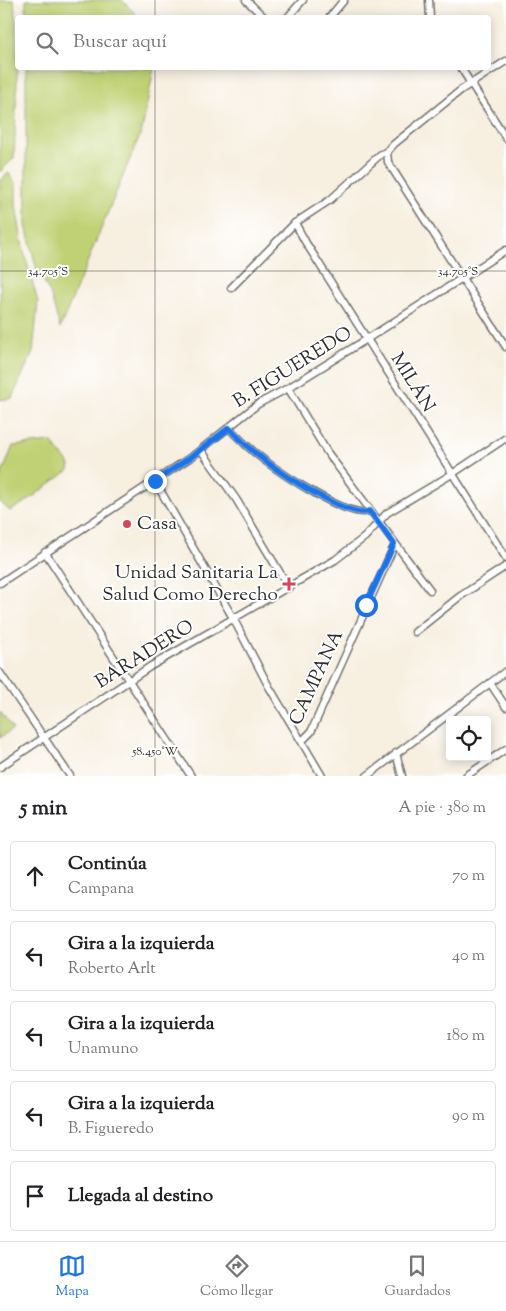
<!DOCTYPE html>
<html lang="es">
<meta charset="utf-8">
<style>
body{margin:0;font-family:"Sorts Mill Goudy",serif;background:#f2f2f2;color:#202124}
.controls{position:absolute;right:15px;bottom:15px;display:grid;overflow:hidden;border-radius:5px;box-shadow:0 2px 12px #0003}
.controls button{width:45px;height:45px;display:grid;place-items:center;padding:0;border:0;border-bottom:1px solid #e0e0e0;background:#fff;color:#202124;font:25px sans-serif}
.stop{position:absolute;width:15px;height:15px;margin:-11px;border:4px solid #1a73e8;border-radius:50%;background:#fff}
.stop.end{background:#1a73e8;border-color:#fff;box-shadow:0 1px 5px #0008}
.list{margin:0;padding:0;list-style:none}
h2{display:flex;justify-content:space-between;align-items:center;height:65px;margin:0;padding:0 20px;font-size:21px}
h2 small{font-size:16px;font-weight:400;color:#757577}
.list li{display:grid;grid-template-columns:32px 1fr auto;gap:15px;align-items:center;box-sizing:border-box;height:70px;margin:0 10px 10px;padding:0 10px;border:1px solid #e0e0e0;border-radius:5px}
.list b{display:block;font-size:19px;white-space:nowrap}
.list p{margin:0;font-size:16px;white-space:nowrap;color:#757577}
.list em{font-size:16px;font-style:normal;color:#757577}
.icon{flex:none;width:28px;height:28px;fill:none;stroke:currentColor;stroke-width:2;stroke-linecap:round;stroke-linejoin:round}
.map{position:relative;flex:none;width:506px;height:776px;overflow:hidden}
.search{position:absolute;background:#fff;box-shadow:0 2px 12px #0003;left:15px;right:15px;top:15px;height:55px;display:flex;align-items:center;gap:12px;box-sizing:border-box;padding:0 18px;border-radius:5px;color:#757577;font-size:19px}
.sheet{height:465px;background:#fff}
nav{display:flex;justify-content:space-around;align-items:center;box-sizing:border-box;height:70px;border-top:1px solid #e0e0e0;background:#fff;font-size:14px;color:#757577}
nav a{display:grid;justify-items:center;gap:2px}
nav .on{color:#1a73e8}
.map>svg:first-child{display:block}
.green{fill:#c0d174;stroke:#767e50}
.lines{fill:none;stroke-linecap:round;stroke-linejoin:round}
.minor-casing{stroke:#72706a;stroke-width:9}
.minor{stroke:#fff;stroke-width:6}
.route{stroke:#1a73e8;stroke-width:6}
.ticks{fill:none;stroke:#2b2b2b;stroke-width:1;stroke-opacity:0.45}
.poi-dot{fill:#d1495b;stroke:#fff;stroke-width:2}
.labels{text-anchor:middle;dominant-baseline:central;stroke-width:4;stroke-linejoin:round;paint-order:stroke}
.street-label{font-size:19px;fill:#2b2b2b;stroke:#fff}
.poi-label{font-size:19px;fill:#2b2b2b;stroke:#fff;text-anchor:start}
.ticks-label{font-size:12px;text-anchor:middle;fill:#2b2b2b;stroke:#fff;stroke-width:4;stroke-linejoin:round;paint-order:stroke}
</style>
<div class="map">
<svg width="506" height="776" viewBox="0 0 506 776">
<rect width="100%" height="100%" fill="#fff"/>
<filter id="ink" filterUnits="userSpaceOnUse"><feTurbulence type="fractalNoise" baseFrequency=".02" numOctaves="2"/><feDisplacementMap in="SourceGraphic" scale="10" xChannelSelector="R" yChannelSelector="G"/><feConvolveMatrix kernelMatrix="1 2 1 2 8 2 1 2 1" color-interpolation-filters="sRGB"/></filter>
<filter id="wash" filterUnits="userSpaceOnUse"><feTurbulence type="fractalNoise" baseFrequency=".0096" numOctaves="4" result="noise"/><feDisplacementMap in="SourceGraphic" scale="20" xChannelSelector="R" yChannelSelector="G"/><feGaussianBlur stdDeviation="1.12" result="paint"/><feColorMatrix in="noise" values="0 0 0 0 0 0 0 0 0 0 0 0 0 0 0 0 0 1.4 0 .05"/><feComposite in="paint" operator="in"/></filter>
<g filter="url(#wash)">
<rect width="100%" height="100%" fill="#f7efe0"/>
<!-- green -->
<g class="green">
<path d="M0,0H14C20,52 16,105 14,158L0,172Z"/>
<path d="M26,0H122L139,17H26Z"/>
<path d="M26,68H154L142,130L60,328L50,293L36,267L26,225Z"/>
<path d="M8,172L16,184V205L23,248L38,302L33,352L12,398L0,400V182Z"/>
<path d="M51,442L70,465L69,470L27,501L10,511L0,502V479L13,446Z"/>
<path d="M0,712L13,729L0,738Z"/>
</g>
</g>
<g filter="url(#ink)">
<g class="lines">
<defs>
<g id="minor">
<path d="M246,0L265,18"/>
<path d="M429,0L430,18"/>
<path d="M287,18L303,0"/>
<path d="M329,18L344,0"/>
<path d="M461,68L506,138"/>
<path d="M387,152L388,162L506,347"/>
<path d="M295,223L306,243L506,558"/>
<path d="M231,288L295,223L330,200L381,154L387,152L394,144L461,90L506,61"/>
<path d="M288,388L327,452L430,590"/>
<path d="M229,428C240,440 251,450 264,460C281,473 350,520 370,511"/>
<path d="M201,450L236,499L289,588"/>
<path d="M155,481L233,618L268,685L322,776"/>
<path d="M45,552L191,776"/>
<path d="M0,583L194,455L258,404L288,388L367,339L506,250"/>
<path d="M415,632L459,597L506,566"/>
<path d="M0,673L70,776"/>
<path d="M490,683L506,707"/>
<path d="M302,741L311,732L395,544"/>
<path d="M396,753L402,776"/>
<path d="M0,767L151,666L335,560L365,537L387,513L452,474L506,438"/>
<path d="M367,776L506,671"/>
<path d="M466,776L506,749"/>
</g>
</defs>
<!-- minor casing -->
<use href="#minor" class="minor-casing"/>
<!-- minor -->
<use href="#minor" class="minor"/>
</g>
</g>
<g class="lines" filter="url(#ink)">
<!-- route -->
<path class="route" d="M155,481L194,455L229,428C240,440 251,450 264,460C281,473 350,520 370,511L394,544L366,605"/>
</g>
<!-- ticks -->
<path class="ticks" d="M155,0V18M155,68V776M0,271H506"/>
<!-- markers -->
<g class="poi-dot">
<circle cx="127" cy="524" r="5"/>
<path d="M286.5 576.5h5v5h5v5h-5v5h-5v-5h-5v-5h5z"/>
</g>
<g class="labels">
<!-- street labels -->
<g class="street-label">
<text transform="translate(293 368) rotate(-32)">B. FIGUEREDO</text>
<text transform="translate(412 383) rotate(58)">MILÁN</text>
<text transform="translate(145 655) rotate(-32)">BARADERO</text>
<text transform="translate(317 678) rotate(-65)">CAMPANA</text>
</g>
<!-- poi labels -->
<g class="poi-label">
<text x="137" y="524">Casa</text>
<text x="278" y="573" text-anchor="end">Unidad Sanitaria La<tspan x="278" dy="22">Salud Como Derecho</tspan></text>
</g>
</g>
<g class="ticks-label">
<text x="48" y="275">34.705°S</text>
<text x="458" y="275">34.705°S</text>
<text x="155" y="755">58.450°W</text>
</g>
</svg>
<div class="controls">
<button><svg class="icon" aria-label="locate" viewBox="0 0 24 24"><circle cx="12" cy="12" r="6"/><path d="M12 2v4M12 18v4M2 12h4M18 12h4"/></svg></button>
</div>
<div class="stop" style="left:366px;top:605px"></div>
<div class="stop end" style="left:155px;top:481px"></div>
<div class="search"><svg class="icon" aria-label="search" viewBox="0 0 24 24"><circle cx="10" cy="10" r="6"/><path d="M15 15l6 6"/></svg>Buscar aquí</div>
</div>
<section class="sheet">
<h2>5 min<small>A pie · 380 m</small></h2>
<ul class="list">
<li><svg class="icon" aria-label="ahead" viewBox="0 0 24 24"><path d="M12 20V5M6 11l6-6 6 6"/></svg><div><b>Continúa</b><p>Campana</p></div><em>70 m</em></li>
<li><svg class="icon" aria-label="left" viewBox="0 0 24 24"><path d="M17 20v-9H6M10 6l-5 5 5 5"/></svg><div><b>Gira a la izquierda</b><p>Roberto Arlt</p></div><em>40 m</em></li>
<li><svg class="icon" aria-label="left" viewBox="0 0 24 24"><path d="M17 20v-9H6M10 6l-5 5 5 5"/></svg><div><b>Gira a la izquierda</b><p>Unamuno</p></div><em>180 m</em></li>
<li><svg class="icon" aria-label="left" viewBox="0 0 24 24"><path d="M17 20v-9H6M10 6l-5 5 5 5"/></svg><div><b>Gira a la izquierda</b><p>B. Figueredo</p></div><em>90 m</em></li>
<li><svg class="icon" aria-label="arrive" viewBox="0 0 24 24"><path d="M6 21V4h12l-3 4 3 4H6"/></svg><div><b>Llegada al destino</b></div></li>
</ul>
</section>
<nav>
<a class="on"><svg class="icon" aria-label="map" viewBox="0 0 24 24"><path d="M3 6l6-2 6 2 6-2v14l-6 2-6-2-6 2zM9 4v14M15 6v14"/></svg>Mapa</a>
<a><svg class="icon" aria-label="directions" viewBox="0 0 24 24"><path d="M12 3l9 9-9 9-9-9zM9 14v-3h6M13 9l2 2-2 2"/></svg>Cómo llegar</a>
<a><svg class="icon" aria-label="saved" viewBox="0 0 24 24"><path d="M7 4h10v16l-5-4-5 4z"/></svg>Guardados</a>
</nav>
